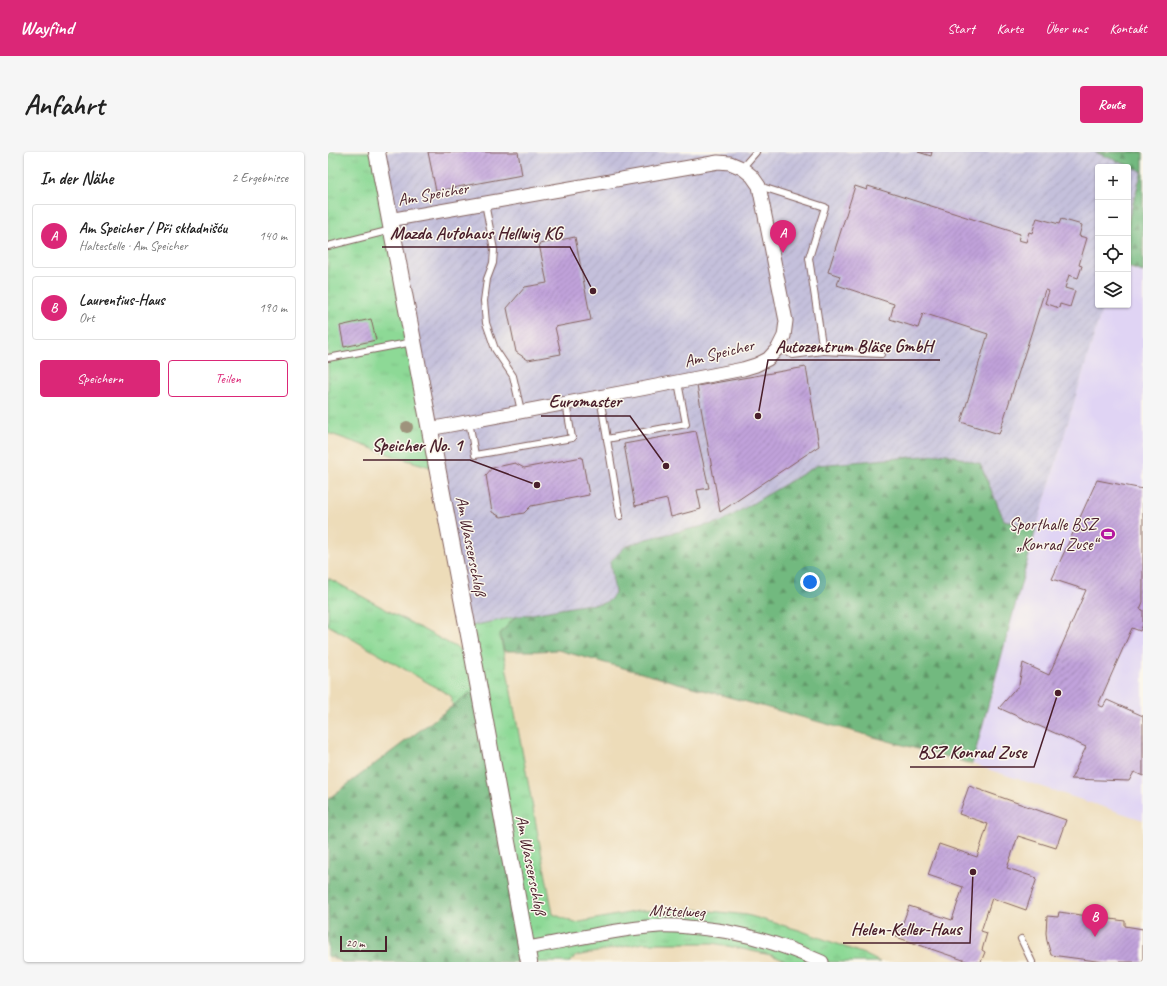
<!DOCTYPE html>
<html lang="de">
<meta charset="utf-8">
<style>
body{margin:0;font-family:Caveat,sans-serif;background:#f6f6f6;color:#222}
.controls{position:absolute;right:12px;top:12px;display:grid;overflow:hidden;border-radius:4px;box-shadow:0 1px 3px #0004}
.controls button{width:36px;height:36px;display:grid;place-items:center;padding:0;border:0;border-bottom:1px solid #e0e0e0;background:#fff;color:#222;font:20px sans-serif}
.scale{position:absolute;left:12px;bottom:10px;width:47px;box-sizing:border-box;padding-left:4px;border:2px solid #4a1f2b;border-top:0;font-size:11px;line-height:14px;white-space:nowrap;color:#4a1f2b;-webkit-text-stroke:3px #fbf7ec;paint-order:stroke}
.you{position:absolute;left:482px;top:430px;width:14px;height:14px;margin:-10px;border:3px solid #fff;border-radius:50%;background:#1a73e8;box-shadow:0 0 0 6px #1a73e833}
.badge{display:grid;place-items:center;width:26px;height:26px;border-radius:50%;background:#db2777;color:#fff;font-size:13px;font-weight:700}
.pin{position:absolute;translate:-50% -33px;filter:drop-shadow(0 1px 2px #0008)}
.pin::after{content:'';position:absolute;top:21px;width:14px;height:12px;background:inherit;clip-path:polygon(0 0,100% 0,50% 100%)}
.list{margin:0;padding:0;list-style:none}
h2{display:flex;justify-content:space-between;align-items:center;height:52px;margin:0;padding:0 16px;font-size:17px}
h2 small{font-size:13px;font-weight:400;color:#767676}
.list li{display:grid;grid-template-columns:26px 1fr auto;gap:12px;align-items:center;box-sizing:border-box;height:64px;margin:0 8px 8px;padding:0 8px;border:1px solid #e0e0e0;border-radius:4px}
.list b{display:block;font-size:15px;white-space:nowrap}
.list p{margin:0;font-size:13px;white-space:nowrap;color:#767676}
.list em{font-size:13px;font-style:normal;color:#767676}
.actions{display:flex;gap:8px;padding:12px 16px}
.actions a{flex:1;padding:9px 0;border:1px solid #db2777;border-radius:4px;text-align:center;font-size:14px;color:#db2777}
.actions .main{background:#db2777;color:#fff}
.icon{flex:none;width:22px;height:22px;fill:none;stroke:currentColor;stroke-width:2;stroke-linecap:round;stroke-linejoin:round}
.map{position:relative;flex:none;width:815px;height:810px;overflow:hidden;border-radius:4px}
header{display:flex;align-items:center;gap:24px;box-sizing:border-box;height:56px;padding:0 20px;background:#db2777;color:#fff}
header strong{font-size:19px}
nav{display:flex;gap:22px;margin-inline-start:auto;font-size:14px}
.intro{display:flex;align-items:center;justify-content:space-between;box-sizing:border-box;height:96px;padding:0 24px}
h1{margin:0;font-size:28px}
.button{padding:10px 18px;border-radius:4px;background:#db2777;color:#fff;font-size:14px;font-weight:700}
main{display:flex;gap:24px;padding:0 24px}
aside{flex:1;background:#fff;border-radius:4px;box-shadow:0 1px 3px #0004}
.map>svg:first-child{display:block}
.built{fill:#e0d4f4}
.industrial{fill:url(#industrial-furrows)}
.grass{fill:url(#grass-tufts);stroke:#6c7c60}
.forest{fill:url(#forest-firs);stroke:#5e6c55}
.building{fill:url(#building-hatch)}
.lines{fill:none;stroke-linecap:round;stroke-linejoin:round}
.service-casing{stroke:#83615d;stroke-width:8}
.minor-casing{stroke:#83615d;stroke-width:15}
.tertiary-casing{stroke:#83615d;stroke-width:18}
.service{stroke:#fff;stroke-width:6}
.minor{stroke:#fff;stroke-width:13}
.tertiary{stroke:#fff;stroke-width:16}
.tree{fill:#9e937c}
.labels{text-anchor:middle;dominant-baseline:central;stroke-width:3;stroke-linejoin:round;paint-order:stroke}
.street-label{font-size:17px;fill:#4a1f2b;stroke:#fbf7ec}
.poi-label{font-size:17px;fill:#4a1f2b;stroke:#fbf7ec;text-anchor:end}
.leader{fill:none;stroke:#4a1f2b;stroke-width:1.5}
.callout-dot{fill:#4a1f2b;stroke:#fbf7ec;stroke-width:1.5}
.callout-label{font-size:18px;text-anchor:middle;font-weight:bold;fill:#4a1f2b;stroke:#fbf7ec;stroke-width:3;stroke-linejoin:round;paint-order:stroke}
</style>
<header>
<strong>Wayfind</strong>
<nav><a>Start</a><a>Karte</a><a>Über uns</a><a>Kontakt</a></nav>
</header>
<div class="intro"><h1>Anfahrt</h1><a class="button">Route</a></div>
<main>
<aside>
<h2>In der Nähe<small>2 Ergebnisse</small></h2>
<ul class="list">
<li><span class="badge">A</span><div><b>Am Speicher / Při składnišću</b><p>Haltestelle · Am Speicher</p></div><em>140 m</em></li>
<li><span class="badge">B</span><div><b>Laurentius-Haus</b><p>Ort</p></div><em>190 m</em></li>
</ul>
<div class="actions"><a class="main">Speichern</a><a>Teilen</a></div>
</aside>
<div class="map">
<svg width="815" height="810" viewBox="0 0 815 810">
<defs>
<pattern id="industrial-furrows" width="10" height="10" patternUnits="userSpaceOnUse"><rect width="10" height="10" fill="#c4c0db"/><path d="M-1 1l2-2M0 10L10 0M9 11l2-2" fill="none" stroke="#aaa5bc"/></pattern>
<pattern id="grass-tufts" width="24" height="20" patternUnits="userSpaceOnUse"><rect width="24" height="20" fill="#8dd996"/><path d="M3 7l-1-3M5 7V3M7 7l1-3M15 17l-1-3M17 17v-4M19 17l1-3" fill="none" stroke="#7bba81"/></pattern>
<pattern id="forest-firs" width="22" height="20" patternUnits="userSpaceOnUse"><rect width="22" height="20" fill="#72b97f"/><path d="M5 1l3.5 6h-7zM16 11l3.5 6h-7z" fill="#609668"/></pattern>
<pattern id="building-hatch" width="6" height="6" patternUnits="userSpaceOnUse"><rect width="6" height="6" fill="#c1a3db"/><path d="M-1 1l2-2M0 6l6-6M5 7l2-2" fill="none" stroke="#9f84b2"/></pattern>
</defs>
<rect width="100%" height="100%" fill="#fbf7ec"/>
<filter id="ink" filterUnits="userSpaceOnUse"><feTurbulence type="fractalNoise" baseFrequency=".025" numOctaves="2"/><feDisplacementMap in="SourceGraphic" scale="8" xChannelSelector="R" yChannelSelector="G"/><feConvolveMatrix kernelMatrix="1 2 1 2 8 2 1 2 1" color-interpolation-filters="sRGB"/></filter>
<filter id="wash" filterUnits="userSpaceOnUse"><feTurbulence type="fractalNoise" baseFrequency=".012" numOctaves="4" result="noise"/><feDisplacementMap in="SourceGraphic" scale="16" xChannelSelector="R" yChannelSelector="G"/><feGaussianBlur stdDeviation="0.9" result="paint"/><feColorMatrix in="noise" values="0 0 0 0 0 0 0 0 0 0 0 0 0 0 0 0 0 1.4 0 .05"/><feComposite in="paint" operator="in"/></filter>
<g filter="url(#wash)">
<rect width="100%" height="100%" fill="#eddcb9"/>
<!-- built -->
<path class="built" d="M800,116L815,120V668L644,612L708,377L775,153H800Z"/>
<!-- industrial -->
<path class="industrial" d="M49,0H767L814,18L800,68V15H770V153H775L708,377L676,368L652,312L619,302L490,313L393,370L318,387L297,395L282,410L287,441L282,448L273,452L255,453L187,465L139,475Z"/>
<!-- grass -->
<g class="grass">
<path d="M0,0H49L109,317L69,305L0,281Z"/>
<path d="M0,426L144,504L139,475L187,465L172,482L225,762L247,771L310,759L364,757L419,763L471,778L536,802L552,810H461L443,803L385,791H315L248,804L242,810H199L150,535L125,554L123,544L0,473Z"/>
</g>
<!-- forest -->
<g class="forest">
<path d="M767,0H815V120L800,115V69L814,19Z"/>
<path d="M619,302L652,312L676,368L708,377L644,612L230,498L208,499H176L172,482L187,465L255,453L273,452L282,448L287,441L282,410L297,395L318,387L393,370L490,313Z"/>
<path d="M150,535L198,810H14L0,804V647Z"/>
</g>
<g id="blocks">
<!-- building -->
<g class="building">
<path d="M100,0H190L194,23L108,39Z"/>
<path d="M590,0H604L603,4Z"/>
<path d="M527,34L539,38L540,34L692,82L690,88L698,90L701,80L704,81L709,66L731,72L733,67L754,73L751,84L759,86L751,113L754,114L750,126L741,123L737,136L747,139L742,155L732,152L731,156L717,151L721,139L717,138L671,282L633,270L660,182L595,161L590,176L562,167L566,152L509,133L512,124L500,120Z"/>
<path d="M247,85L263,168L227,175L233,202L200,208L188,200L179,156L197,135L219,131L211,92Z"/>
<path d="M43,167L48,188L16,195L12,174Z"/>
<path d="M478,215L491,294L392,360L369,234Z"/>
<path d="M368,279L381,336L369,338L373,357L343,365L339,347L307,354L296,292Z"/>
<path d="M254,305L261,343L203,354L196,361L173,365L164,360L158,323L164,316L187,311L196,316Z"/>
<path d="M769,328L815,337V450L812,457L815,458V473L812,479L804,476L770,553L775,555L779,548L815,564V624L806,620L801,629L743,627L758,595L671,556L691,533L695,511L721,523L758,438L724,427Z"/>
<path d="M641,634L738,668L728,696L690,684L679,716L709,726L698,758L664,746L653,779L659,781L654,798L657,800L653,810H641L568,785L572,772L574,773L581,754L624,768L635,735L600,723L611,692L649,705L660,672L631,662Z"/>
<path d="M731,760L797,769V774L815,777V810H776L723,803L719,789L718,781L719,764L730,765Z"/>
</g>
</g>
</g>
<g filter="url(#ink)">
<use href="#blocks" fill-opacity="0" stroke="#83615d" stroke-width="1"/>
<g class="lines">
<defs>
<g id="service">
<path d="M414,16L428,0"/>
<path d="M431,34L497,55L481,106L495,199L465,203L450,196"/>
<path d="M157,51L166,98L165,111L159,127L156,149L158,171L167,197L185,224L193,259"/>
<path d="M0,94L63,78"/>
<path d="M495,199L553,202"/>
<path d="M0,206L85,190"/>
<path d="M272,245L279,287L358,272L350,230"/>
<path d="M141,269L147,303L244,286L238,251"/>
<path d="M279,287L292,364"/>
<path d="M693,787L704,810"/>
</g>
<g id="minor">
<path d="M61,68L390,10L402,11L414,16L424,24L431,34L458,169L456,184L450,196L440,207L428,213L415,217L308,238L101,277"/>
<path d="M199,796C243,788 287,777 331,774C344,773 358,775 371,776C381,777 391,778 401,780C433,786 465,797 494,810"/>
</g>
<path id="tertiary" d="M49,0L145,504L201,810"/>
</defs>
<!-- service casing -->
<use href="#service" class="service-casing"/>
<!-- minor casing -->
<use href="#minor" class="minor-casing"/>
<!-- tertiary casing -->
<use href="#tertiary" class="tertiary-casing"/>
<!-- service -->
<use href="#service" class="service"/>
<!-- minor -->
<use href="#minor" class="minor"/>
<!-- tertiary -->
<use href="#tertiary" class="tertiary"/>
</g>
<!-- trees -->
<circle class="tree" cx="79" cy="275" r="6"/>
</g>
<!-- icons -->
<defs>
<symbol id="stadium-bare" viewBox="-9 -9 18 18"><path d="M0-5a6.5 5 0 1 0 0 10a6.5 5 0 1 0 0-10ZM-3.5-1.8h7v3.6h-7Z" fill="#b5179e" stroke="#fbf7ec" stroke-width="2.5" paint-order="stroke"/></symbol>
</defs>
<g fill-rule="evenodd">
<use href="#stadium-bare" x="770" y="372" width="20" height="20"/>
</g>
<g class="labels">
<!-- street labels -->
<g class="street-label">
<text transform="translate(105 42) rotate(-10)">Am Speicher</text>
<text transform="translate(391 201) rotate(-14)">Am Speicher</text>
<text transform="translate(143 394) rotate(79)">Am Wasserschloß</text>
<text transform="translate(203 713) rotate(79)">Am Wasserschloß</text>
<text transform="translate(349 759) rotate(2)">Mittelweg</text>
</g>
<!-- poi labels -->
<g class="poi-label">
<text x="769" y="372">Sporthalle BSZ<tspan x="769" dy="20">„Konrad Zuse“</tspan></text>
</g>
</g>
<!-- callouts -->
<path class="leader" d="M265 139L242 95H54M430 264L440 208H612M338 314L302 264H213M209 333L142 308H35M730 541L706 615H582M645 720L642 791H515"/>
<g class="callout-dot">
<circle cx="265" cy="139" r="4"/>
<circle cx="430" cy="264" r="4"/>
<circle cx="338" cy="314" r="4"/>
<circle cx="209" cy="333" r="4"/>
<circle cx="730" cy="541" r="4"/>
<circle cx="645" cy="720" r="4"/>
</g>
<g class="callout-label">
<text x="148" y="87">Mazda Autohaus Hellwig KG</text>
<text x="526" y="200">Autozentrum Bläse GmbH</text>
<text x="257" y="255">Euromaster</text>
<text x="89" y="299">Speicher No. 1</text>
<text x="644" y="606">BSZ Konrad Zuse</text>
<text x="578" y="783">Helen-Keller-Haus</text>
</g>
</svg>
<div class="controls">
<button>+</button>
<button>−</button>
<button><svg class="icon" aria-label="locate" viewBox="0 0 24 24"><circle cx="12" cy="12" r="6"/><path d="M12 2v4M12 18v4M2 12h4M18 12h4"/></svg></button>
<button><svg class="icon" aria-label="layers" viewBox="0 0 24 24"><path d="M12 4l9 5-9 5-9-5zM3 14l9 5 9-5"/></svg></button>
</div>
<div class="scale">20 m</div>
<div class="you"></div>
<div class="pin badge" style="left:455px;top:101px">A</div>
<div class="pin badge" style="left:767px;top:785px">B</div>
</div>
</main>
